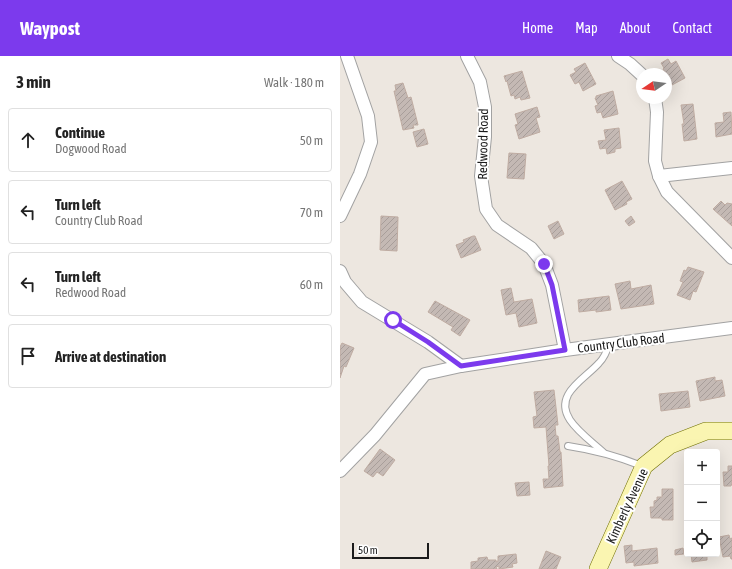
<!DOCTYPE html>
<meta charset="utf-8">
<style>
body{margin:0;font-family:"Asap Condensed",sans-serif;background:#f6f6f6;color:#222}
.controls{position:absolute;right:12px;bottom:12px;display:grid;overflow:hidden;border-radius:4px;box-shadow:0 4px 16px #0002}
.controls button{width:36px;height:36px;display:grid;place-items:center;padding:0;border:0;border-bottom:1px solid #e0e0e0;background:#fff;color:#222;font:20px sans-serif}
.compass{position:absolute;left:296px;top:12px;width:36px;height:36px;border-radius:50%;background:#fff;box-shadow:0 4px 16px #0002;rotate:257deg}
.scale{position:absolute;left:12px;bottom:10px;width:77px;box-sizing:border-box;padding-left:4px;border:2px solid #1b1b1b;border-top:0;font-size:11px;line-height:14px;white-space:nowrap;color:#1b1b1b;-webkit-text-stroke:3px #fff;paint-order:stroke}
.stop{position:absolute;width:12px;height:12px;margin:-9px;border:3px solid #7c3aed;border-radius:50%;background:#fff}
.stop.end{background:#7c3aed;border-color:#fff;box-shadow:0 1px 4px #0008}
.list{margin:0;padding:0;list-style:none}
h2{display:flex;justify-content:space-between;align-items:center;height:52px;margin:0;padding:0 16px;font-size:17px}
h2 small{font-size:13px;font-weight:400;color:#767676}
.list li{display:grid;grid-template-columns:26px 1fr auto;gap:12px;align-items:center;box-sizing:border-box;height:64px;margin:0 8px 8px;padding:0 8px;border:1px solid #e0e0e0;border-radius:4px}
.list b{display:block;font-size:15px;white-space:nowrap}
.list p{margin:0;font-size:13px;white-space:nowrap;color:#767676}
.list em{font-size:13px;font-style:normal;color:#767676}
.icon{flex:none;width:22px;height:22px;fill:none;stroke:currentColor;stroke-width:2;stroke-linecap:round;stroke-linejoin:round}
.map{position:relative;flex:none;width:392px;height:513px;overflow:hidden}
header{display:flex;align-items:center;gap:24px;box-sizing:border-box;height:56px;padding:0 20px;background:#7c3aed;color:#fff}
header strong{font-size:19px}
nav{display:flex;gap:22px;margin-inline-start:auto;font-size:14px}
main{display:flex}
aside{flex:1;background:#fff}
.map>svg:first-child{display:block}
.building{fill:url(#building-hatch);stroke:#bfaca2}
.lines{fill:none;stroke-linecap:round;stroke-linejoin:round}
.lane-casing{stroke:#a2a2a2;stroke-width:8}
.street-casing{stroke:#a2a2a2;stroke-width:14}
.secondary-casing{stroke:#717003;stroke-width:18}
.lane{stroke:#fff;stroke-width:6}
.street{stroke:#fff;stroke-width:12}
.secondary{stroke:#faf5b1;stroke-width:17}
.route{stroke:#7c3aed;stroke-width:5}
.labels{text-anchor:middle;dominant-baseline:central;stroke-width:4;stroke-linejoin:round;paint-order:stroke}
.street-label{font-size:13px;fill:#1b1b1b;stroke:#fff}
</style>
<header>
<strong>Waypost</strong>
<nav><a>Home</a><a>Map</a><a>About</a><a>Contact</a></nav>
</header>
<main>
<aside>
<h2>3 min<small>Walk · 180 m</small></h2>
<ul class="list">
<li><svg class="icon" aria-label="ahead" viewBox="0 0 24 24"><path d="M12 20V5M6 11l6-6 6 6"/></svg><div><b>Continue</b><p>Dogwood Road</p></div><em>50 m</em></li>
<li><svg class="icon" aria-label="left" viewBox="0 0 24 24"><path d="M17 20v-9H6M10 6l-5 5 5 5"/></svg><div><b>Turn left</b><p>Country Club Road</p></div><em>70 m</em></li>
<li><svg class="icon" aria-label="left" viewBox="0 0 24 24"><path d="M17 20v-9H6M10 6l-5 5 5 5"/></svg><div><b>Turn left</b><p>Redwood Road</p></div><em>60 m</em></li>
<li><svg class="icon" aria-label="arrive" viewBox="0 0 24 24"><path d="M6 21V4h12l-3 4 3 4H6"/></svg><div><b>Arrive at destination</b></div></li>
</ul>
</aside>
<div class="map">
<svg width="392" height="513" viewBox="0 0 392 513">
<defs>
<pattern id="building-hatch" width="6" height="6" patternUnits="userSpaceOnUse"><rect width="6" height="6" fill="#c4b9b4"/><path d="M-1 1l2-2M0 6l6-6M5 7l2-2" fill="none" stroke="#a89e9a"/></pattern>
</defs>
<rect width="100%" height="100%" fill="#ede7e0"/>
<!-- building -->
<g class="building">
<path d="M328,3L331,8L336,5L345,22L332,29L323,13L324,12L321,7Z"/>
<path d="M245,7L256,28L243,35L239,26L235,28L230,19L236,16L234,13Z"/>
<path d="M182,15L190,42L181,44L180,41L175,43L174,39L171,40L167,25L166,26L164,20Z"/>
<path d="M63,27L68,42L71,41L78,69H73L74,72L63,74L54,35H56L55,29Z"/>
<path d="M273,35L278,58L263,62L261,56L257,57L255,50L258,49L255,42H256V40Z"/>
<path d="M353,48L357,83L344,85L342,68H344L341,49Z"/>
<path d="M197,51L200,61L196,62L200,76L179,83L175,69L178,68L175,58Z"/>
<path d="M391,56L392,78L376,81L375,67L384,66L383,57Z"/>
<path d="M279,72L281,92L275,93V96L267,98L266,92L260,93L258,85L266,84L264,74Z"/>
<path d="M84,73L88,88L77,91L73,76Z"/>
<path d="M169,97L186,98L184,123L167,122Z"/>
<path d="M282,125L292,143L286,146L287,148L275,154L265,134Z"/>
<path d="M381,145L385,149L387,147L392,148V170L373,153Z"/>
<path d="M41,160L58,161L57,195L40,194Z"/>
<path d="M291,160L295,166L289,170L285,165Z"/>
<path d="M218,165L224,178L214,183L208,170Z"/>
<path d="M133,180H135L141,194L121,202L116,189L124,186L123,184Z"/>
<path d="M348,211L364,216L356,236L353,235L350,244L337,239L343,226L340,225L344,214L346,215Z"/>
<path d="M290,225L291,233L311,229L314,248L281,253L275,228Z"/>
<path d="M171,232L174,246L192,243L197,267L179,271L176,257L166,259L161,234Z"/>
<path d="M269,240L271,254L256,256V254L239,256L238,244Z"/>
<path d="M95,245L130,264L120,280L111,274L113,271L88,256Z"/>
<path d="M2,287L14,292L6,311L4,310L0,322V291Z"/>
<path d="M375,321V325L382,324L385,340L360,345L356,325Z"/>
<path d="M214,334L218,369H215L216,380H218L220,396H221L223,430L204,432L203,423H209L208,410H209L206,371L194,372L193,361L197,360L194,336Z"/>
<path d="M348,335L350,351L321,355L319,338Z"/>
<path d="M40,393L55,404L43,420L37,416L33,421L24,415Z"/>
<path d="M388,410H392V427L391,430H384L383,416H388Z"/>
<path d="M189,426L190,439L177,440L175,427Z"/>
<path d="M322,433H333V464H322V462H311L310,451H314V445L317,444V441H322Z"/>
<path d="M389,479L390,483L392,482V503H391L390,500L383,501L379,481Z"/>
<path d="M292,489V495L317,492L318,507L294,510V506L286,507L284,490Z"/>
<path d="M343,492L344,498L335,499V494Z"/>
<path d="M206,495L221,501L216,513H199Z"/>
<path d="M176,498L177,507L172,508L173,511L159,513V510L156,511L157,513H131V506L138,505V502L147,501L148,504H156V506L158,505V500Z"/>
<path d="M351,498H372V499L367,500V504L352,506Z"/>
</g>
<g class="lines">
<defs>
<g id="lane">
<path d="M228,390C255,394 277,400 302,410"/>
<path d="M263,396C252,386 238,376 230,364C213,338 245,323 259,307C264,302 267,295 269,288"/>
</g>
<g id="street">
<path d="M127,0L140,26L145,51V81L141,120L146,153L157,169L191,192L204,208L212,229L225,294"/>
<path d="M278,0L290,8L302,19"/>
<path d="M315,42L317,56L315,105L319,120L327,136L392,202"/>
<path d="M319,120L392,112"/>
<path d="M0,160L20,118L31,86L28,60L7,0"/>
<path d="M0,215L5,226L22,246L88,286L121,310"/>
<path d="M0,415L35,379L85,318L121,310L225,294L392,272"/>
</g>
<path id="secondary" d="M258,513L304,410L330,389L366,375H392"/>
</defs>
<!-- lane casing -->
<use href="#lane" class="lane-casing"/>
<!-- street casing -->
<use href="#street" class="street-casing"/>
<!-- secondary casing -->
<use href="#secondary" class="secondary-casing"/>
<!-- lane -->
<use href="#lane" class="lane"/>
<!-- street -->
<use href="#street" class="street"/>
<!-- secondary -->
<use href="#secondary" class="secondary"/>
</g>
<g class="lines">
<!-- route -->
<path class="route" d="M53,264L88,286L121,310L225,294L212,229L204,208"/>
</g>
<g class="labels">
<!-- street labels -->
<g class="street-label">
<text transform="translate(143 88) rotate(-89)">Redwood Road</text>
<text transform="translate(281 287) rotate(-7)">Country Club Road</text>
<text transform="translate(287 450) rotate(-65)">Kimberly Avenue</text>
</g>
</g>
</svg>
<div class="controls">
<button>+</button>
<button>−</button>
<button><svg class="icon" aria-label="locate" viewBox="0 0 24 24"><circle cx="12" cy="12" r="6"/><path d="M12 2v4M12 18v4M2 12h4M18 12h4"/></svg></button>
</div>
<svg class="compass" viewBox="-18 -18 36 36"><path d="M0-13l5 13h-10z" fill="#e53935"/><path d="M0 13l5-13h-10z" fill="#767676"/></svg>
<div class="scale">50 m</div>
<div class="stop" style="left:53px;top:264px"></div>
<div class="stop end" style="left:204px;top:208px"></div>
</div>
</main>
